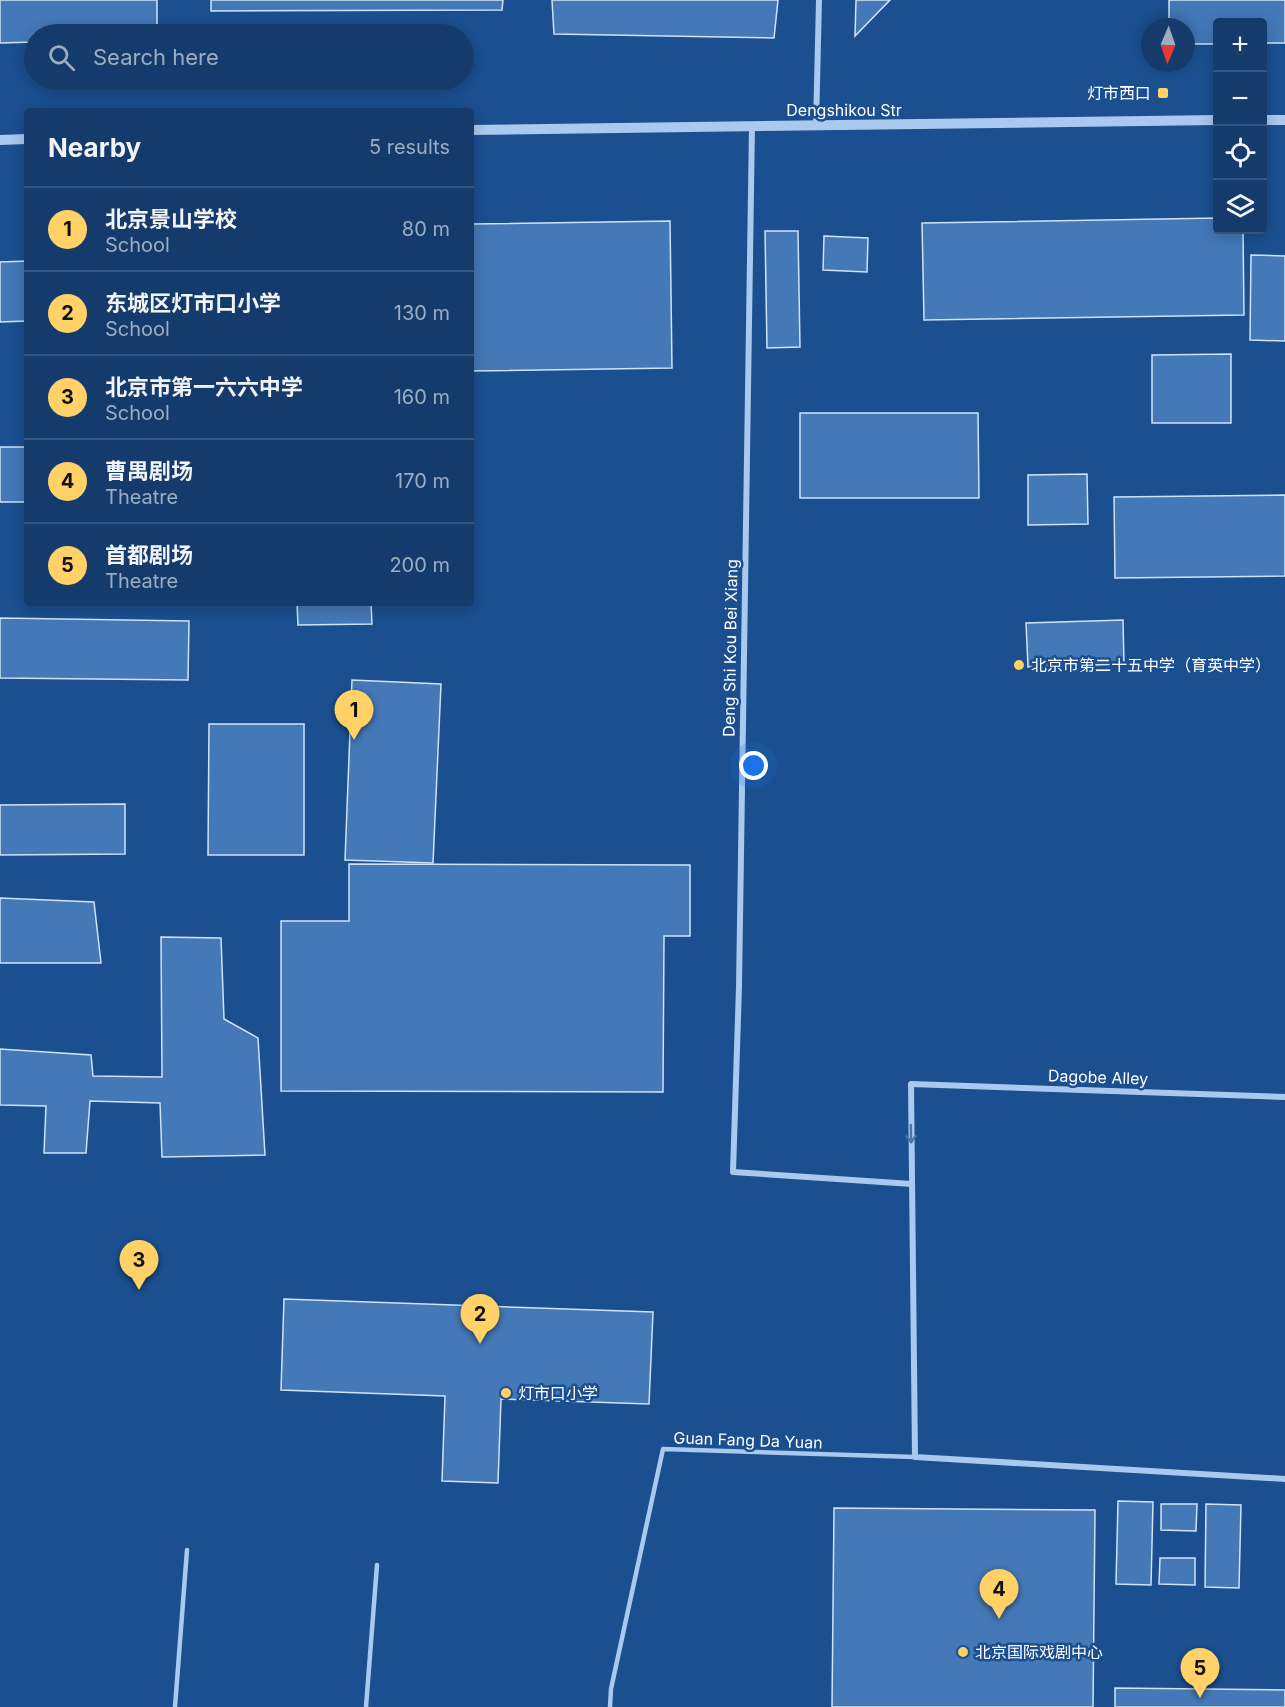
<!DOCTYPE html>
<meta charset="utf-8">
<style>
body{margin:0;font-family:Inter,"Noto Sans SC",sans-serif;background:#214673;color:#f1f3f6}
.controls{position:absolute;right:18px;top:18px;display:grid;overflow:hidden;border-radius:6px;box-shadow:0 3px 15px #0003}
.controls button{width:54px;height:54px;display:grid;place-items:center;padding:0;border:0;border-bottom:2px solid #33557e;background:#143b6b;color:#f1f3f6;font:30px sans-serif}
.compass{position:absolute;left:1141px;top:18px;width:54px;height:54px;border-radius:50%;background:#143b6b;box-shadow:0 3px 15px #0003;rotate:182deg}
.you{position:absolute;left:754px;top:766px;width:21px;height:21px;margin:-15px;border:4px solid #fff;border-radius:50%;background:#1a73e8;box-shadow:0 0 0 9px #1a73e833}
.badge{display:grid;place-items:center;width:39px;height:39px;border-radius:50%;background:#ffd166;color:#111;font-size:20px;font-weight:700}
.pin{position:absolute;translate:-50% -50px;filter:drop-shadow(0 2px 3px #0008)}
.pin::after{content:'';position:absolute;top:32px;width:21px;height:18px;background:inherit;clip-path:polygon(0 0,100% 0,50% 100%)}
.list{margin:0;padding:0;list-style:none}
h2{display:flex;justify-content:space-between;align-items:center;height:78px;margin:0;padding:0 24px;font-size:26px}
h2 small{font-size:20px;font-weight:400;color:#9dadc1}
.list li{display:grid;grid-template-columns:39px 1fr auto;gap:18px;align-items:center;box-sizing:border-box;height:84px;padding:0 24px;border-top:2px solid #33557e}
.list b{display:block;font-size:22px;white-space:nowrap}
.list p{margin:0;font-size:20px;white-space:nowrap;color:#9dadc1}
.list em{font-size:20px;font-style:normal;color:#9dadc1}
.icon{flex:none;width:33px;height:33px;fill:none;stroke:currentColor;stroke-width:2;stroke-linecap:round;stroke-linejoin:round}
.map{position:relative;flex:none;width:1285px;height:1707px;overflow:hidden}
.search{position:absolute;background:#143b6b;box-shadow:0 3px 15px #0003;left:24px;top:24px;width:450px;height:66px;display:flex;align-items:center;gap:15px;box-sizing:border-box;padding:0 21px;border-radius:33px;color:#9dadc1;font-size:22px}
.panel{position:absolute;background:#143b6b;box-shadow:0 3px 15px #0003;left:24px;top:108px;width:450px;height:498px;border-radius:6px}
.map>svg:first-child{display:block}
.building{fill:#4478b7;stroke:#cfe3fa;stroke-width:1.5}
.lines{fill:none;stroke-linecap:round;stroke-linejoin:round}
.service{stroke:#a9c9ee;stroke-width:4.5}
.minor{stroke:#a9c9ee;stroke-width:6}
.tertiary{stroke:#a9c9ee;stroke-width:10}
.oneway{stroke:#4674ac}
.poi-dot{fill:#ffd166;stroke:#1b4f8f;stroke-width:2}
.labels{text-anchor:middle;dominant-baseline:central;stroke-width:5;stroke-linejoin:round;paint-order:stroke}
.poi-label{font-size:16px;fill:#fff;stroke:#1b4f8f;text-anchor:start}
.street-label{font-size:16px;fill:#fff;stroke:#1b4f8f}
</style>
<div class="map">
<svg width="1285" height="1707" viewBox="0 0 1285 1707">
<rect width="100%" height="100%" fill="#1b4f8f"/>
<!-- building -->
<g class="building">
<path d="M0,0H157V34H34V42L0,43Z"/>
<path d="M211,0H503L502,10L211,11Z"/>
<path d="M552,0H778L774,38L554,34Z"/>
<path d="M856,0H890L855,36Z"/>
<path d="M1169,0H1285V43H1262V22H1218V44H1186V27H1169Z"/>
<path d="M1218,218V230H1243L1244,315L924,320L922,223Z"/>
<path d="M670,221L672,368L471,371V224Z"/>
<path d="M765,231H798L800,347L767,348Z"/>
<path d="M824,236L868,238L867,272L823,270Z"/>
<path d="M1251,255L1285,256V341L1250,340Z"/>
<path d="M27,261V321L0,322V262Z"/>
<path d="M1231,354V423H1152V355Z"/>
<path d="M800,413H978L979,498H800Z"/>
<rect x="0" y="447" width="27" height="55"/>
<path d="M1087,474L1088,524L1028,525V475Z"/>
<path d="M1285,495V576L1115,578L1114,497Z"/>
<path d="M297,603H371L372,624L298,625Z"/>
<path d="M0,618L189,621L188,680L0,678Z"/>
<path d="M1123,620L1124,664L1028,667L1026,623Z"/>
<path d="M352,680L441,684L433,863L345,860Z"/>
<path d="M209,724H304V855H208Z"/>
<path d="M125,804V854L0,855V805Z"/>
<path d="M349,864L690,865V936H664L663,1092L281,1091V921H349Z"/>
<path d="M0,898L94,902L101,963H0Z"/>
<path d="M161,937L221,938L224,1019L258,1038L265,1155L162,1157L160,1103L90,1101L86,1153H44L46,1106L0,1105V1049L91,1055L93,1076L162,1077Z"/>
<path d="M284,1299L653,1312L649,1404L501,1399L498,1483L442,1481L445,1396L281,1390Z"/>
<path d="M1118,1501L1153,1502L1151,1585L1116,1584Z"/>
<path d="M1161,1504H1197L1196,1531L1161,1530Z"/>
<path d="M1206,1504L1241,1505L1239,1588L1205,1587Z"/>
<path d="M834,1508L1095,1510L1093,1707H832Z"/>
<path d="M1160,1558H1195V1585L1159,1584Z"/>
<path d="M1115,1688L1285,1690V1707H1115Z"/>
</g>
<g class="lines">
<!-- service -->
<g class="service">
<path d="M175,1707L187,1550"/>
<path d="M366,1707L377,1565"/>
<path d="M610,1707L611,1689L663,1449L915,1457"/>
</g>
<!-- minor -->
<g class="minor">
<path d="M752,125L739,987L733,1172L912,1184"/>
<path d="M816,126L819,0"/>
<path d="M1285,1097L911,1084L915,1457L1285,1479"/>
</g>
<!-- tertiary -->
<g class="tertiary">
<path d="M1262,120H1285"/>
<path d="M471,130L1218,120"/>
<path d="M0,140L27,139"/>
</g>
</g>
<!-- one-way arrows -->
<defs><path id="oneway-shaft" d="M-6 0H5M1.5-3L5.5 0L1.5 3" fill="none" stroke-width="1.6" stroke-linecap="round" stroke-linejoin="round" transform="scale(1.5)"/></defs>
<use class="oneway" href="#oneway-shaft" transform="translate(911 1134) rotate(89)"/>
<!-- markers -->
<g class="poi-dot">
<rect x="1157" y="87" width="12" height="12" rx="3"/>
<circle cx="1019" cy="665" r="6"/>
<circle cx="506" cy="1393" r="6"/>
<circle cx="963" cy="1652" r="6"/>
</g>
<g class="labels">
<!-- poi labels -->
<g class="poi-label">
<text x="1151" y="93" text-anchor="end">灯市西口</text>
<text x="1031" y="665">北京市第二十五中学（育英中学）</text>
<text x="518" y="1393">灯市口小学</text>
<text x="975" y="1652">北京国际戏剧中心</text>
</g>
<!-- street labels -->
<g class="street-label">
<text x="844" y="110">Dengshikou Str</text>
<text transform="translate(730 648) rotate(-89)">Deng Shi Kou Bei Xiang</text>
<text transform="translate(1098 1077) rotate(2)">Dagobe Alley</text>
<text transform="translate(748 1440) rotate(2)">Guan Fang Da Yuan</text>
</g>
</g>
</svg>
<div class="controls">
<button>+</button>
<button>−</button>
<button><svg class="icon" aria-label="locate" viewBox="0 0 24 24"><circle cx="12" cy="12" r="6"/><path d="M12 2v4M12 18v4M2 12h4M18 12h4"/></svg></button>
<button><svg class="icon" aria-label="layers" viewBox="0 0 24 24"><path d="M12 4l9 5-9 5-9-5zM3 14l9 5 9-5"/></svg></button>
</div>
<svg class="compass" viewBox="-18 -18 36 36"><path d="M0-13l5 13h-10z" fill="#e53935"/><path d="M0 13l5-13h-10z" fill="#9dadc1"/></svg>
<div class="you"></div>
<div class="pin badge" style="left:354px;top:740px">1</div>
<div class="pin badge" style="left:480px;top:1344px">2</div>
<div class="pin badge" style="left:139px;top:1290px">3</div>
<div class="pin badge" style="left:999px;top:1619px">4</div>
<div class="pin badge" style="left:1200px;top:1698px">5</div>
<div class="search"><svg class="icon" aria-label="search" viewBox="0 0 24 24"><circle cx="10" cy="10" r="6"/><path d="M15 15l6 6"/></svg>Search here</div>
<section class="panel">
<h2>Nearby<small>5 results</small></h2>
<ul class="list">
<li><span class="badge">1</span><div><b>北京景山学校</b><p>School</p></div><em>80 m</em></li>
<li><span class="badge">2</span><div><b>东城区灯市口小学</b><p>School</p></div><em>130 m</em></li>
<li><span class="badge">3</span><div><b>北京市第一六六中学</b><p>School</p></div><em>160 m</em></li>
<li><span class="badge">4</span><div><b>曹禺剧场</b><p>Theatre</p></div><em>170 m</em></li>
<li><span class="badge">5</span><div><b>首都剧场</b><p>Theatre</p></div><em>200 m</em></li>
</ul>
</section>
</div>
